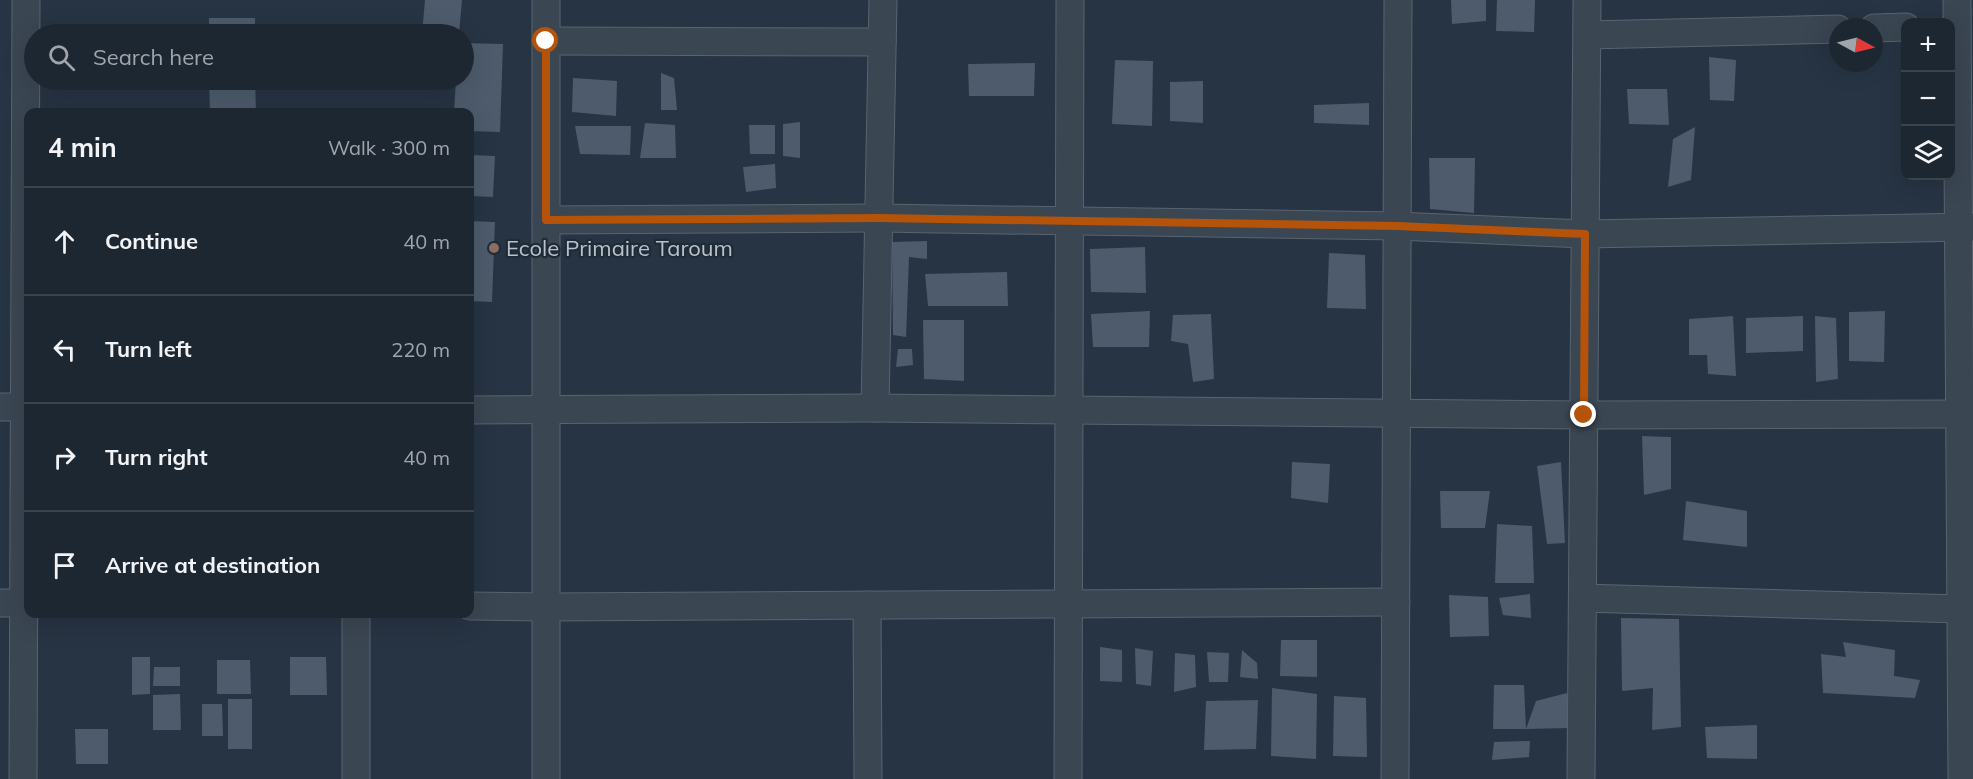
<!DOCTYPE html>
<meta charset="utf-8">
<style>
body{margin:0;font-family:Mulish,sans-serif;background:#252f3a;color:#f1f3f6}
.controls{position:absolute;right:18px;top:18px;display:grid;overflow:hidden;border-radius:12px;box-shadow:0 6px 24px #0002}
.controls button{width:54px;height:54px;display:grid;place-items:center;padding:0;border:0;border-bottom:2px solid #3b444d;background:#1d2732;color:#f1f3f6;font:30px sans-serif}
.compass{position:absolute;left:1829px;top:18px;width:54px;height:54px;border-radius:50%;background:#1d2732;box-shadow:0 6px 24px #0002;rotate:97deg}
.stop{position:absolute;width:18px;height:18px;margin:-14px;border:4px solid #b45309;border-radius:50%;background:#fff}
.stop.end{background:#b45309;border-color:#fff;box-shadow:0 2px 6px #0008}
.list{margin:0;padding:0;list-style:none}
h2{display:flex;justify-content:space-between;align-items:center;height:78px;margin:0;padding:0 24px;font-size:26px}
h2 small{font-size:20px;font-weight:400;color:#a0a5ac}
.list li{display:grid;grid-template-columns:39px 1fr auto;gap:18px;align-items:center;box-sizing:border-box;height:108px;padding:0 24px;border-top:2px solid #3b444d}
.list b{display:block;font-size:22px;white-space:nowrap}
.list em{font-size:20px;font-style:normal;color:#a0a5ac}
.icon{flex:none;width:33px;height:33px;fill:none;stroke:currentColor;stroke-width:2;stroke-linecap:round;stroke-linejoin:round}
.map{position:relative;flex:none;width:1973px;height:779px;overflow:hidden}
.search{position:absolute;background:#1d2732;box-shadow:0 6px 24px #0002;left:24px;top:24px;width:450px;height:66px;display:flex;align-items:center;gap:15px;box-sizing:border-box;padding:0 21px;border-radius:33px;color:#a0a5ac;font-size:22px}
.panel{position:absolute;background:#1d2732;box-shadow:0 6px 24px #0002;left:24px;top:108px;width:450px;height:510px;border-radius:12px}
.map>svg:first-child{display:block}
.building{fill:#4d5b6c}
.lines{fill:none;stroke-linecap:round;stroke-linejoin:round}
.minor-casing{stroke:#596470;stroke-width:29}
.minor{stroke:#3b4653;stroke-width:27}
.route{stroke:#b45309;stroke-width:8}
.education-dot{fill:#8d6e63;stroke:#202b38;stroke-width:2}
.labels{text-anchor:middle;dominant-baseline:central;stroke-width:4.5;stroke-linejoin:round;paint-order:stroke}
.poi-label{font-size:22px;fill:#b8c1cc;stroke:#202b38;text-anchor:start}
</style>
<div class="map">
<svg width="1973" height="779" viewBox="0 0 1973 779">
<rect width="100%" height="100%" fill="#273443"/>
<!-- building -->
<g class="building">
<path d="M425,0H462L459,34H422Z"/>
<path d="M1451,0H1486V21L1452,24Z"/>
<path d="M1497,0H1535L1534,32L1496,31Z"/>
<rect x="209" y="18" width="46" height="16"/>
<path d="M464,43L503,44L500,132L470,131V112H454L456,80H464Z"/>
<path d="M1709,57L1736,60L1734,101L1710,100Z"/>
<path d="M1115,60L1153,61L1152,126L1112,124Z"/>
<path d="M1035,63L1034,96H969L968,64Z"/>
<path d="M661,73L674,78L677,110H661Z"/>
<path d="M573,78L617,81L616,116L572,112Z"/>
<path d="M209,80H255L256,112H210Z"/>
<path d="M1203,81V123L1170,121V82Z"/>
<path d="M1627,89H1667L1669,125L1629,124Z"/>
<path d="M1369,103V125L1314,123V105Z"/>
<path d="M800,122V158L783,156V124Z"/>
<path d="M645,123L675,125L676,158H640Z"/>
<path d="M749,125H775V154H750Z"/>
<path d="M575,126H631L630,155L580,154Z"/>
<path d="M1695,127L1691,180L1668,187L1673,139Z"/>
<path d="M470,155L495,156L493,197L470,196Z"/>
<path d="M1429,158H1475L1474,213L1430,209Z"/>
<path d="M775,164L776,188L746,192L743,167Z"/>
<path d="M470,221L495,222L492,302L470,301Z"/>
<path d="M927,241V259L909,257L906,337L893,335L892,242Z"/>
<path d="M1145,247L1146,293L1091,292L1090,249Z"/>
<path d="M1329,253L1365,255L1366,309L1327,308Z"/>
<path d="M1007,272L1008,306H928L925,274Z"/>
<path d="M1150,311L1149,347H1093L1091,314Z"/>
<path d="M1885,311L1884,362L1849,361V312Z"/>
<path d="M1211,314L1214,379L1193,382L1188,344L1171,341L1173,315Z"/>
<path d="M1733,316L1736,376L1708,374L1707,355H1689V319Z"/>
<path d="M1803,316V351L1746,353V318Z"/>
<path d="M1815,316L1836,318L1838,379L1816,382Z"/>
<path d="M923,320H964V381L924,379Z"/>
<path d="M898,349H912L913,365L896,367Z"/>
<path d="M1642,436L1671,437V489L1644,495Z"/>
<path d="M1292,462L1330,464L1328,503L1291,498Z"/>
<path d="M1561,462L1565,543L1547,544L1537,466Z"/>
<path d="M1440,491H1490L1485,528H1441Z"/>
<path d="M1686,501L1747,511V547L1683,540Z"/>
<path d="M1497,524L1532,526L1534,583H1495Z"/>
<path d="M1530,594L1531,618L1503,615L1499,598Z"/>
<path d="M1449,595L1488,597L1489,636L1450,637Z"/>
<path d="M1621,618L1679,619L1681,727L1652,730L1653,688L1622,691Z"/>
<path d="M1281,640H1317V677L1280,676Z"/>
<path d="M1843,642L1895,650L1894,676L1920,680L1915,698L1823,693L1821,654L1846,657Z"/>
<path d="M1100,647L1122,650V682L1100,681Z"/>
<path d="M1135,648L1153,651L1151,686L1136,684Z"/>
<path d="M1242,650L1257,663L1258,679L1240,677Z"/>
<path d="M1207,652L1229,653L1228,682H1209Z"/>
<path d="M1175,653L1195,655L1196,687L1174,692Z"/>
<path d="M132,657H150V694L132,695Z"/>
<path d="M290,657H326L327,695H290Z"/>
<path d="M217,660H250L251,694H217Z"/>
<path d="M154,667H180V686H153Z"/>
<path d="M1494,685H1524L1526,729L1536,701L1567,693L1570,728L1526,729H1493Z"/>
<path d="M1272,688L1317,694L1316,759L1271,756Z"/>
<path d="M180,694L181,730H153V695Z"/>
<path d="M1334,696L1366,698L1367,757L1333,756Z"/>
<rect x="228" y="699" width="24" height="50"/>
<path d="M1258,700L1256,749L1204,750L1206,701Z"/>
<path d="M202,704H222L223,736H202Z"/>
<path d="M1757,725V759L1707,758L1705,727Z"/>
<path d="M75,729H108V764H76Z"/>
<path d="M1530,741L1529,757L1492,760L1494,742Z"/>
</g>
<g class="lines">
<defs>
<g id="minor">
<path d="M546,0V779"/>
<path d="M1957,0L1962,779"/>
<path d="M1874,28L1906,27"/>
<path d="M1587,35L1838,29"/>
<path d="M546,41L882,42"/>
<path d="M546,220L879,218L1397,226L1585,234L1973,227"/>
<path d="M0,407H28"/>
<path d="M875,408L883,0"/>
<path d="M470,410L875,408L1584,415L1960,414"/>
<path d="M1583,598L1961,609"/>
<path d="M0,603H28"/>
<path d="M867,605L868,779"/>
<path d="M470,606L546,607L1396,602"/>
<path d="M23,779L26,0"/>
<path d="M356,779V614"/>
<path d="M1068,779L1070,0"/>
<path d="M1395,779L1398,0"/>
<path d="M1581,779L1587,0"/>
</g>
</defs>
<!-- minor casing -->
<use href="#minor" class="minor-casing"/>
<!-- minor -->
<use href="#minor" class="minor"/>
</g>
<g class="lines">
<!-- route -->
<path class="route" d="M546,41V220L879,218L1397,226L1585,234L1584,415"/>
</g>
<!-- markers -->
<circle class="education-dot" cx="494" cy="248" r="6"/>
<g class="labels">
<!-- poi labels -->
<g class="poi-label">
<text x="506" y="248">Ecole Primaire Taroum</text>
</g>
</g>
</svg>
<div class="controls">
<button>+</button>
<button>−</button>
<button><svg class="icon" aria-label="layers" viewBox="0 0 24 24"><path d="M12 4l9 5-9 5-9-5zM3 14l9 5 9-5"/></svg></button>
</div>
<svg class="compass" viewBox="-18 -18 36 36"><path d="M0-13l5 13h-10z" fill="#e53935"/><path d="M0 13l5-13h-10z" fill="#a0a5ac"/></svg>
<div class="stop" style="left:546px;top:41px"></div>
<div class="stop end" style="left:1584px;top:415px"></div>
<div class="search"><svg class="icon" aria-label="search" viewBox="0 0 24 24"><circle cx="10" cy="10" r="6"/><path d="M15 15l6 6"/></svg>Search here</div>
<section class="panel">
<h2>4 min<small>Walk · 300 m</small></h2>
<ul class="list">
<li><svg class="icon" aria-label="ahead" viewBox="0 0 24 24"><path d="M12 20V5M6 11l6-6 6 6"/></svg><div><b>Continue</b></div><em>40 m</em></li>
<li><svg class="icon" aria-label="left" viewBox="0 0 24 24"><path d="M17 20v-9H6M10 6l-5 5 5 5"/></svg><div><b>Turn left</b></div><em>220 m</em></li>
<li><svg class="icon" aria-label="right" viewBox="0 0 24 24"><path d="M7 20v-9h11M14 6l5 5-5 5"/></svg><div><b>Turn right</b></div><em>40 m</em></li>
<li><svg class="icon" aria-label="arrive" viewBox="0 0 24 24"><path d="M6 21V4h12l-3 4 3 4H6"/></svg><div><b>Arrive at destination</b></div></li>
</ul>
</section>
</div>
